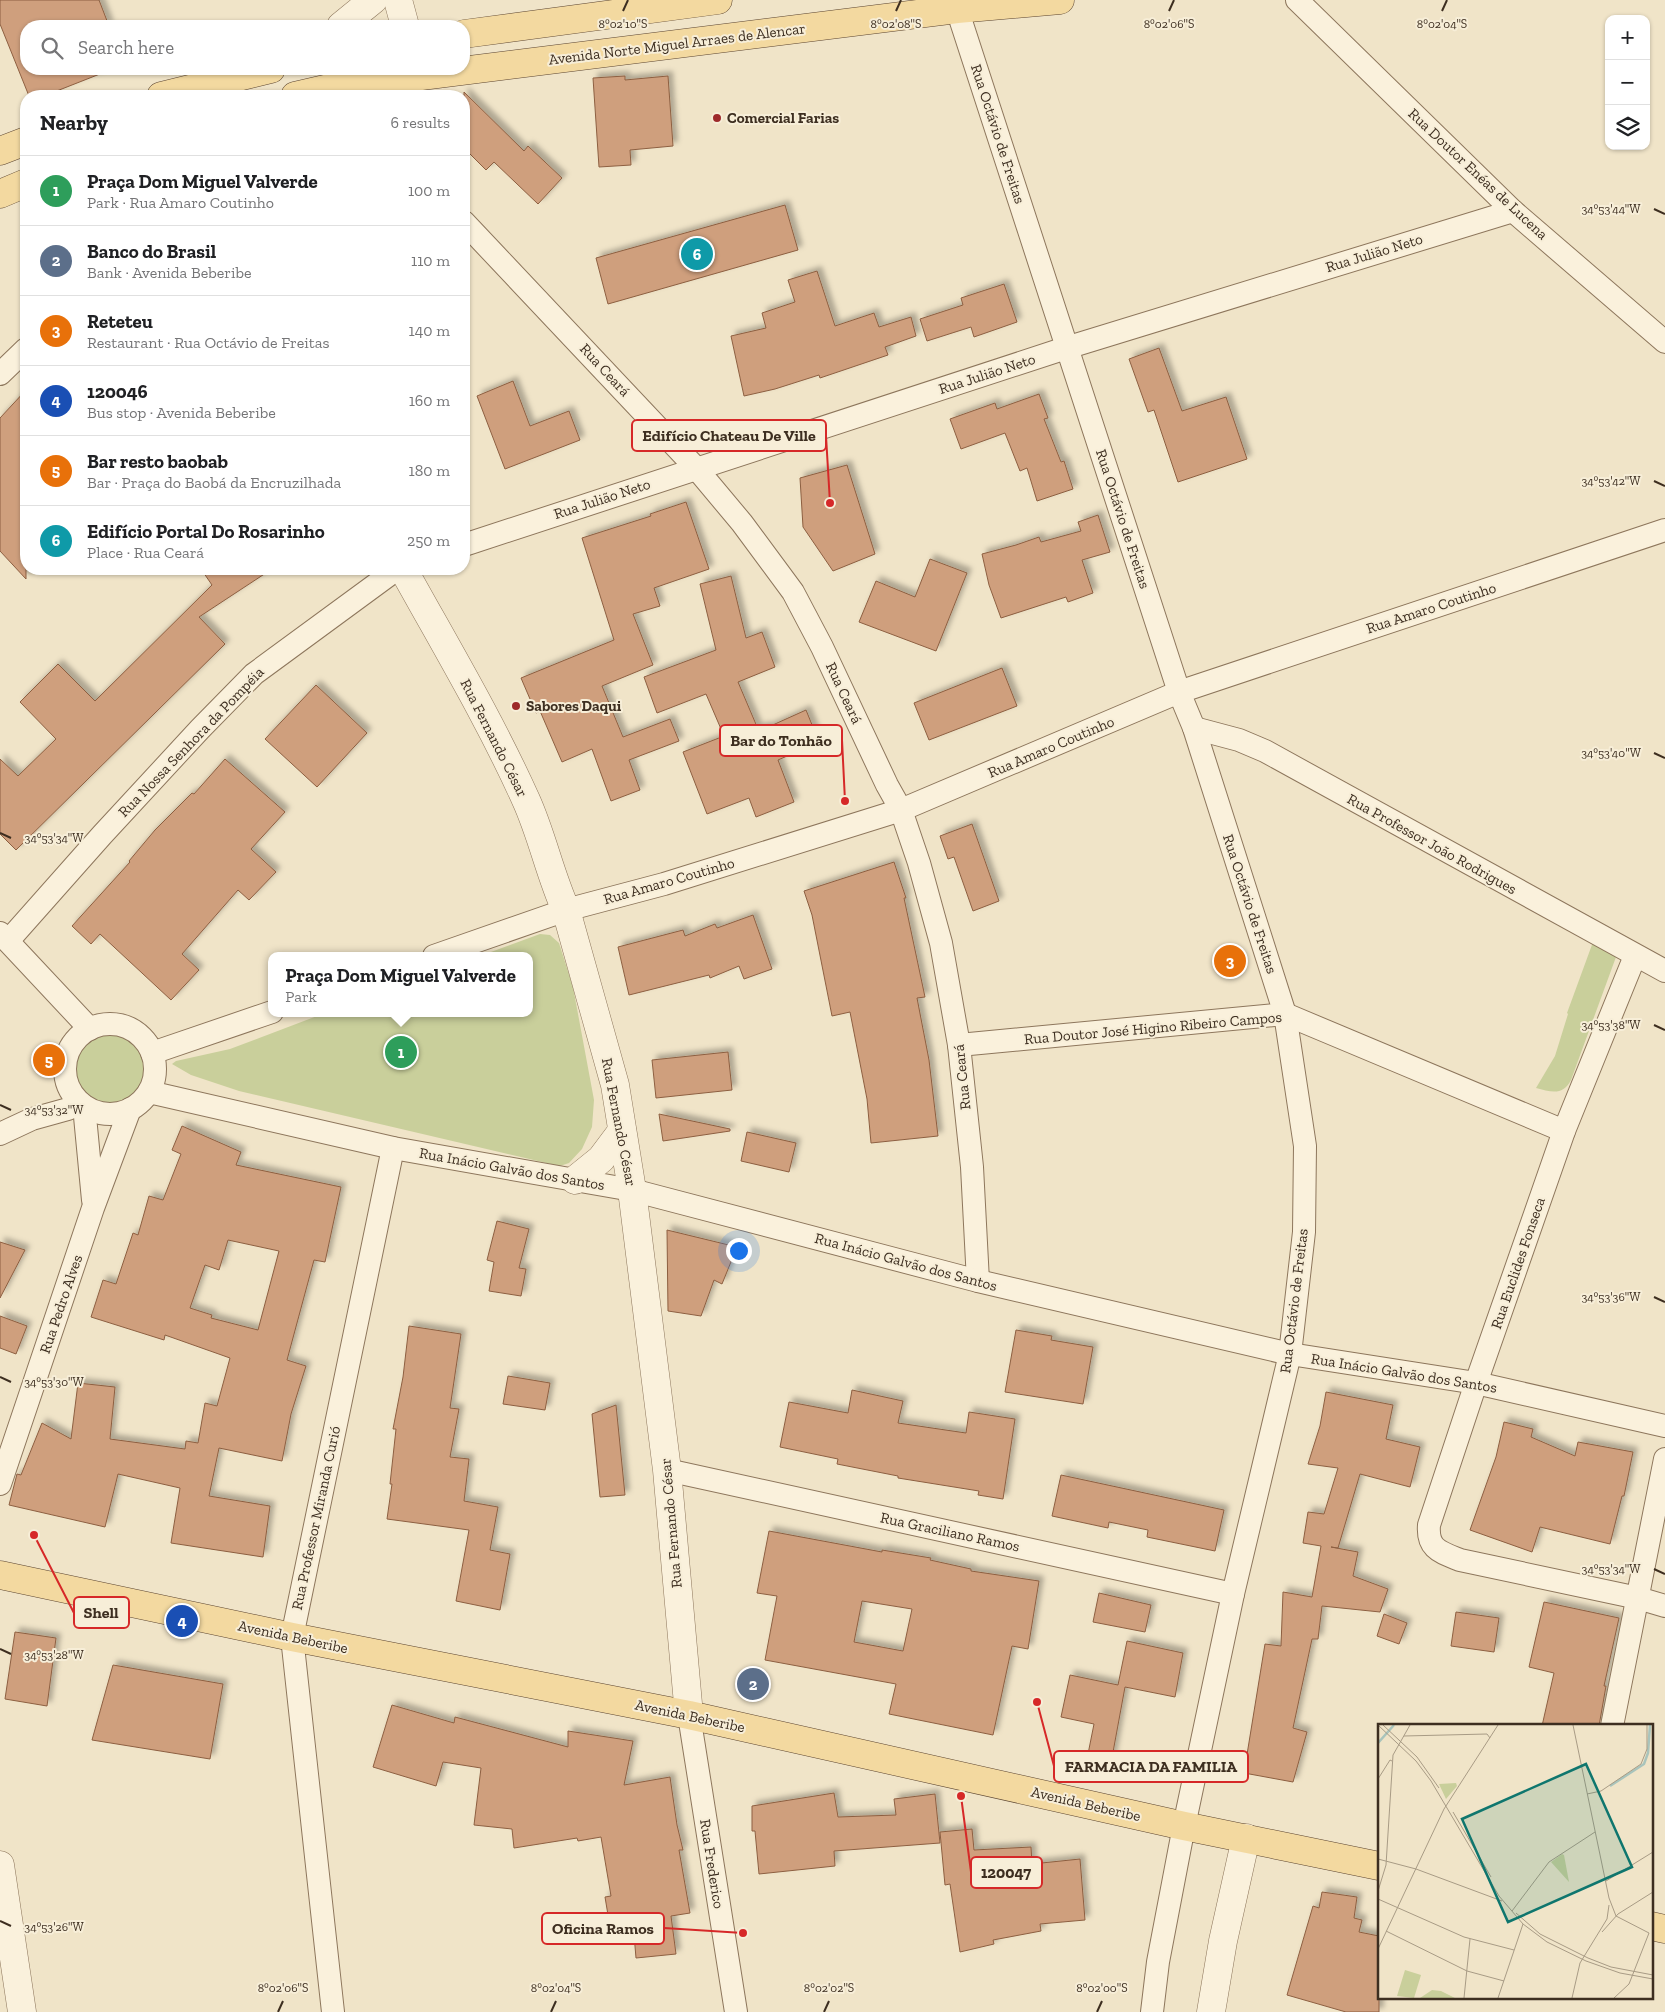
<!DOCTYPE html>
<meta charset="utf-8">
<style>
body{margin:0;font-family:"Zilla Slab",serif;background:#f6f6f6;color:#202124}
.controls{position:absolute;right:15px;top:15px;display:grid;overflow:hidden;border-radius:10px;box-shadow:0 1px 4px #0004}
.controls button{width:45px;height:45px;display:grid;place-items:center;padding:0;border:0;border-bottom:1px solid #e0e0e0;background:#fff;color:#202124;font:25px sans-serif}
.you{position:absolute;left:738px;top:1250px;width:18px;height:18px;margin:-12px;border:4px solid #fff;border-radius:50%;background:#1a73e8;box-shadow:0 0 0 8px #1a73e833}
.badge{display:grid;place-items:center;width:32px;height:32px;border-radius:50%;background:#1a73e8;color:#fff;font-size:16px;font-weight:700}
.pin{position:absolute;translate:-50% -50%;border:2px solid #fff;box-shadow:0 1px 5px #0006}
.popup{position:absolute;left:268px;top:952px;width:265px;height:65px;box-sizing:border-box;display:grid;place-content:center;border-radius:10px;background:#fff;filter:drop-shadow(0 1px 4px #0005);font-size:16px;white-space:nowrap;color:#757577}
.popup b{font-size:19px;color:#202124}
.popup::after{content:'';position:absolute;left:50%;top:100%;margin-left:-10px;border:10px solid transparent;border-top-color:#fff}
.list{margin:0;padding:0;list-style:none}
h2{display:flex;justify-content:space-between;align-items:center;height:65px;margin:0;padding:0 20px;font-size:21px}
h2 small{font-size:16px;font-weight:400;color:#757577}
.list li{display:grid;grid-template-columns:32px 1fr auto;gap:15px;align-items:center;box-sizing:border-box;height:70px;padding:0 20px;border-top:1px solid #e0e0e0}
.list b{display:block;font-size:19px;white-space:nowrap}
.list p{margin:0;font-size:16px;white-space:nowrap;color:#757577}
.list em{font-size:16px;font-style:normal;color:#757577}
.icon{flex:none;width:28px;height:28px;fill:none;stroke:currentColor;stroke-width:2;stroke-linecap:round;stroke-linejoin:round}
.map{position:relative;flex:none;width:1665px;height:2012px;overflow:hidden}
.search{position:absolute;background:#fff;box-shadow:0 1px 4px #0004;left:20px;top:20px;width:450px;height:55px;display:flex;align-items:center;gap:12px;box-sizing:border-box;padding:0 18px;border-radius:20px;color:#757577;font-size:19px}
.panel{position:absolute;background:#fff;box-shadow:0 1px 4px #0004;left:20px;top:90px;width:450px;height:485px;border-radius:20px}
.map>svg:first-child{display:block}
.green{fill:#c9cf9b}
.building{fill:#cf9f7d;stroke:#8d5f41;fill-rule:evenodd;filter:url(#shadow)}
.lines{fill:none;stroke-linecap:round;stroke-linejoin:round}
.minor-casing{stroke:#8d765c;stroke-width:24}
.tertiary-casing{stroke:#8d765c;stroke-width:29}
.primary-casing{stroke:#5b4430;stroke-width:29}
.minor{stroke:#faf1dc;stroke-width:22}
.tertiary{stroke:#faf1dc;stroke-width:28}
.primary{stroke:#f3d9a0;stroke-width:28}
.ticks{fill:none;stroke:#3d2e20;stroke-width:2}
.poi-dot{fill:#9e2a2b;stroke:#f7eed8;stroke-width:2}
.labels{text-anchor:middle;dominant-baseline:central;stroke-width:4;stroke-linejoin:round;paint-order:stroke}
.street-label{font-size:15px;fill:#3d2e20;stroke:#f7eed8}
.poi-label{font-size:15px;font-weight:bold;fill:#3d2e20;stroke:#f7eed8;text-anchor:start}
.inset-river{fill:none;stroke:#a9c4bc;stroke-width:2.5}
.inset-road{fill:none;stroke:#a89b85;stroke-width:1}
.view{fill:#0f766e;fill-opacity:0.15;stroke:#0f766e;stroke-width:2.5}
.inset-edge{fill:none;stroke:#3d2e20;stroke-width:2.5}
.ticks-label{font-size:12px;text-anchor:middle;fill:#3d2e20;stroke:#f7eed8;stroke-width:4;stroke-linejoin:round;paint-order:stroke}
.leader{fill:none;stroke:#d62828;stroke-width:2}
.callout-dot{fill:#d62828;stroke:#f7eed8;stroke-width:2}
.callout{fill:#f7eed8;stroke:#d62828;stroke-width:2}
.callout-label{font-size:16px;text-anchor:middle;font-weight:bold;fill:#3d2e20}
</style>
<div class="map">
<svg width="1665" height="2012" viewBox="0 0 1665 2012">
<defs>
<filter id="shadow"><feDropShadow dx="4.5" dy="-4.5" stdDeviation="2.5" flood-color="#0004"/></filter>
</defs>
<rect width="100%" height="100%" fill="#f0e4c8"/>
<!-- green -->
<g class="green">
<path d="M540,934L550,935L559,943L573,987L594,1100L592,1127L582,1149L569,1163L560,1166L555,1165L239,1091L191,1075L172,1064L176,1061L230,1049L325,1013H530V956H480Z"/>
<path d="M1593,942L1615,954L1616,957L1571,1080C1563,1096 1551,1092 1536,1088L1555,1056L1568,1014L1567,1013Z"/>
<circle cx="111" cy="1069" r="44"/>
</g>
<!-- building -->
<g class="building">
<path d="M0,0H99L109,26H26V69L110,70L44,96H29L0,24Z"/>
<path d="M625,76V80L668,76L673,146L630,150L631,165L599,167L593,78Z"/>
<path d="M464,92L524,151L528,146L562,178L538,204L494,162L486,170L464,148Z"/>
<path d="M785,205L798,250L608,304L596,258Z"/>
<path d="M817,271L835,326L874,313L879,327L911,317L916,336L885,347L888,355L820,378L819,375L775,389L744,396L731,336L766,328L762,313L795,302L788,280Z"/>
<path d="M1004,284L1017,322L974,337L971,327L927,341L920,319L963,305L961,298Z"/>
<path d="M1159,348L1182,411L1226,397L1247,459L1178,482L1154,410L1148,412L1129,359Z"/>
<path d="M513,381L530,426L569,411L580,440L505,469L477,396Z"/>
<path d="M26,390V579L0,551V418Z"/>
<path d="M1039,394L1048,418L1044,419L1061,462L1064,461L1073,489L1037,501L1027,468L1020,471L1005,433L961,449L950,419L995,403L997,409Z"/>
<path d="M847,465L875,554L833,571L803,527L800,478Z"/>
<path d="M686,502L709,569L654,588L660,606L633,614L653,665L602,686L623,737L670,719L679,741L629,760L640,790L611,801L592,749L562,762L540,711L536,713L521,678L614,640L582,538L651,516L650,514Z"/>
<path d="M1098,515L1110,552L1082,560L1093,593L1068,602L1066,597L1001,618L989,585L982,554L1016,545L1039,537L1041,542L1081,531L1078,522Z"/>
<path d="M930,559L967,573L936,651L859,622L876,581L915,597Z"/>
<path d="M201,569H272L199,617L225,644L16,850L0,834V759L18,776L56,739L20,702L58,664L95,701L212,585Z"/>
<path d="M731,576L746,638L762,632L775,667L738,682L758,729L765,726L766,728L806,710L819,742L778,760L794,802L756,817L749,798L707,814L683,752L724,736L706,694L657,713L644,677L716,650L700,584Z"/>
<path d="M1002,668L1017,706L929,740L914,703Z"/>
<path d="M316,685L367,733L317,787L265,739Z"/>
<path d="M225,759L285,812L251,849L276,872L249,900L238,890L182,954L199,970L171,1000L100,934L91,944L72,926L130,862L129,861L155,830L192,793L194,794Z"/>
<path d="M972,824L999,901L973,911L954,857L948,859L940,836Z"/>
<path d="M894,862L906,898H904L925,997L917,998L929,1060L938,1136L871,1143L867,1099L850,1012L832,1016L812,915L804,891Z"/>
<path d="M753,915L772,969L744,979L739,966L710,978L709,975L629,995L618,947L683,930L685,936L715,924L717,928Z"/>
<path d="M728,1052L732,1090L656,1098L652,1060Z"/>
<path d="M659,1114L730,1129V1131L663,1141Z"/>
<path d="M182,1126L241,1152L236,1165L341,1187L325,1262L314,1260L287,1360L306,1366L291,1414L282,1461L219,1448L209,1496L270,1506L263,1557L171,1543L180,1488L118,1474L105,1527L9,1505L17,1474L21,1475L42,1423L71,1439L78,1383L115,1387L110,1439L185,1449L186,1441L198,1443L205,1403L217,1406L230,1358L165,1335L164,1340L91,1317L103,1280L116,1284L133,1233L138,1235L149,1196L163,1200L181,1154L172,1150ZM228,1240L279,1251L258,1330L211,1318L212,1315L190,1308L205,1265L219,1270Z"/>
<path d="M747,1132L796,1143L789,1172L741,1161Z"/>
<path d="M497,1221L529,1229L519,1268L526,1269L521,1296L489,1291L494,1262L487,1260Z"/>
<path d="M667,1230L737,1247L722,1284L714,1280L701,1316L668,1311Z"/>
<path d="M0,1242L25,1250L0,1298Z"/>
<path d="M0,1316L27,1326L16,1354L0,1348Z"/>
<path d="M409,1326L461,1334L450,1408L459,1409L450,1457L469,1459L464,1501L498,1507L490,1550L510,1554L500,1610L456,1601L469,1530L387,1519L392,1484H390L396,1429H393L403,1377Z"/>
<path d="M1016,1330L1052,1336L1051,1340L1093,1347L1083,1404L1005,1392Z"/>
<path d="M508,1376L550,1383L545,1410L503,1404Z"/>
<path d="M852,1390L903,1401L898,1423L966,1433L969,1412L1015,1419L1003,1499L978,1495L979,1491L898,1478V1476L837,1464L838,1459L780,1447L789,1402L848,1413Z"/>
<path d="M1326,1392L1393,1405L1386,1439L1420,1447L1410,1487L1360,1474L1338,1548L1331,1547L1358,1552L1353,1576L1388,1589L1380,1612L1322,1606L1318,1639H1312L1293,1728L1307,1732L1293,1782L1244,1773L1265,1644L1281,1646L1283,1592L1312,1597L1321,1546L1303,1543L1308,1512L1324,1514L1338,1468L1308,1464L1320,1426Z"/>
<path d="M616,1405L625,1495L600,1497L592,1414Z"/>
<path d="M1504,1422L1533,1429L1531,1437L1575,1456L1578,1442L1633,1452L1624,1496H1622L1610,1544L1540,1527L1532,1552L1470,1530L1496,1457Z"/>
<path d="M1061,1475L1224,1510L1215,1551L1147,1537L1148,1530L1109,1522L1108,1528L1052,1516Z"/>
<path d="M769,1531L882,1552V1550L931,1558L930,1560L971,1569V1571L1039,1581L1028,1649L1012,1646L993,1735L889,1714L896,1684L765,1660L777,1596L757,1593ZM862,1601L912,1609L903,1651L854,1642Z"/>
<path d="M1099,1593L1151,1605L1145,1632L1093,1622Z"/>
<path d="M1544,1602L1619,1618L1604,1686H1606L1599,1726H1542L1554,1673L1529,1667Z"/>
<path d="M1456,1612L1499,1618L1494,1652L1451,1646Z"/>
<path d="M1384,1614L1407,1623L1399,1644L1377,1636Z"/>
<path d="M15,1632L56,1638L47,1706L5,1699Z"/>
<path d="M1127,1641L1183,1653L1175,1697L1125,1687L1111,1763L1087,1759L1094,1724L1061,1717L1070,1675L1118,1685Z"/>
<path d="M113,1665L223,1684L210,1759L92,1740Z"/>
<path d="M392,1705L454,1723L455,1717L568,1747V1731L633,1741L624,1785L670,1777L677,1825L683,1850H679L690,1913L671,1916L676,1954L636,1958L633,1923L610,1927L605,1897L611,1896L601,1837L578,1841L577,1838L514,1848L512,1829L474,1825L481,1768L443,1762L436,1786L373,1767Z"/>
<path d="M834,1793L838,1817L896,1815L894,1799L935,1794L940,1843L834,1851L835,1866L759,1874L755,1831H752V1806Z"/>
<path d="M972,1829L974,1850L1031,1847L1032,1864L1080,1859L1085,1920L1040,1924L1041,1931L993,1940L994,1944L960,1952L950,1884L945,1885L940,1832Z"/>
<path d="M1322,1892L1357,1897L1354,1918L1362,1920L1359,1932L1379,1936V2012H1346L1287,1995L1313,1906L1319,1908Z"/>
</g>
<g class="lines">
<defs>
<g id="minor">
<path d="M1297,0L1513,211L1665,342"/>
<path d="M957,9L1179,692L1194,728L1285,1014L1305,1146L1304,1232L1290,1354L1233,1594L1184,1826L1158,1962L1152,2012"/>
<path d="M464,222L696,468L742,523L793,592L822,647L887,785L901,810L919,863L941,943L959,1045L972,1167L978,1281"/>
<path d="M0,374L26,349"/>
<path d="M464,545L1066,348L1513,211"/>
<path d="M1194,728L1239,740L1265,751L1665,971"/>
<path d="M0,933L90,1029"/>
<path d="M8,941L102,835L200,729L254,674L397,569"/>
<path d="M434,956L566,910L664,884L901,810L1179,692L1665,530"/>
<path d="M1635,956L1564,1131L1476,1383L1429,1525C1427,1549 1440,1552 1460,1560L1638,1598L1665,1606"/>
<circle cx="110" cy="1069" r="45"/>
<path d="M959,1045L1285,1014L1564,1131"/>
<path d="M152,1053L272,1012"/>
<path d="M149,1092L393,1148L632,1190L978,1281L1290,1354L1476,1383L1665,1426"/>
<path d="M84,1106L93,1200"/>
<path d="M0,1134L32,1119L68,1109L79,1102"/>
<path d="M667,1470L1233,1594"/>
<path d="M0,1484L93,1208L130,1109"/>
<path d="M689,1715L736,2012"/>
<path d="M1612,1726L1665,1459"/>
<path d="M333,2012L292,1637L393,1148"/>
</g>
<g id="tertiary">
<path d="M398,0L405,26"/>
<path d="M341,26L373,0"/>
<path d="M403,569C445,645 490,720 526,800C542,835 550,875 566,910L615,1085L632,1190L667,1470L689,1715"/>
<path d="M575,1180L601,1159L622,1131"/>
<path d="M0,1865L22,2012"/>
<path d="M1211,2012L1223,1941L1246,1838"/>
</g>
<g id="primary">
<path d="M464,34L718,0"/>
<path d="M161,96L271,69"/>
<path d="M295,96L334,87L957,9L1060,0"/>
<path d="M0,151L26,141"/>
<path d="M0,194L26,183"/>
<path d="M0,1575L292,1637L689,1715L1184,1826L1379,1866"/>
<path d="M1651,1926L1665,1929"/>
</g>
</defs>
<!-- minor casing -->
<use href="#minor" class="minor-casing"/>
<!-- tertiary casing -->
<use href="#tertiary" class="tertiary-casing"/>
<!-- primary casing -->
<use href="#primary" class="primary-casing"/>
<!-- minor -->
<use href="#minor" class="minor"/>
<!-- tertiary -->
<use href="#tertiary" class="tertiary"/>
<!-- primary -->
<use href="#primary" class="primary"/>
</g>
<!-- ticks -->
<path class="ticks" d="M623,11L628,0M896,11L901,0M1169,11L1174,0M1442,11L1447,0M1654,209L1665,214M1654,481L1665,486M1654,753L1665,758M0,833L11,838M1654,1025L1665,1030M0,1105L11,1110M1654,1297L1665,1302M0,1377L11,1382M1654,1569L1665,1574M0,1649L11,1654M0,1921L11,1926M278,2012L283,2001M551,2012L556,2001M824,2012L829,2001M1097,2012L1102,2001"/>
<!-- markers -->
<g class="poi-dot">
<circle cx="717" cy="118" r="5"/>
<circle cx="516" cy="706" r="5"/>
</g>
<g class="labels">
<!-- street labels -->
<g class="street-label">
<text transform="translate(677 44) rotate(-7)">Avenida Norte Miguel Arraes de Alencar</text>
<text transform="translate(998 134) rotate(72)">Rua Octávio de Freitas</text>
<text transform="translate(1478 174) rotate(43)">Rua Doutor Enéas de Lucena</text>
<text transform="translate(1374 253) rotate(-17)">Rua Julião Neto</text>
<text transform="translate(605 370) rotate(47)">Rua Ceará</text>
<text transform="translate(987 374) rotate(-18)">Rua Julião Neto</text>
<text transform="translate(602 499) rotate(-18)">Rua Julião Neto</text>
<text transform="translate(1123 519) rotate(72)">Rua Octávio de Freitas</text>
<text transform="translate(1431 608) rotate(-18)">Rua Amaro Coutinho</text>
<text transform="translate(844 693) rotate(65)">Rua Ceará</text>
<text transform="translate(494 738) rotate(63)">Rua Fernando César</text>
<text transform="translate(191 742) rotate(-46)">Rua Nossa Senhora da Pompéia</text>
<text transform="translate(1051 747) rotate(-23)">Rua Amaro Coutinho</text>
<text transform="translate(1432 844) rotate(29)">Rua Professor João Rodrigues</text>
<text transform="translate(669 881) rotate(-16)">Rua Amaro Coutinho</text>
<text transform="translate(1250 904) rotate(72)">Rua Octávio de Freitas</text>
<text transform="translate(1153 1028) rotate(-5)">Rua Doutor José Higino Ribeiro Campos</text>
<text transform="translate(962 1077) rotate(-96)">Rua Ceará</text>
<text transform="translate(619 1122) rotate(79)">Rua Fernando César</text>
<text transform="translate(512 1169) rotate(10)">Rua Inácio Galvão dos Santos</text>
<text transform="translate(906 1262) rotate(15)">Rua Inácio Galvão dos Santos</text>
<text transform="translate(1518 1263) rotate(-71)">Rua Euclides Fonseca</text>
<text transform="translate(1294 1301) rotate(-83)">Rua Octávio de Freitas</text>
<text transform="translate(61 1304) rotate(-71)">Rua Pedro Alves</text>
<text transform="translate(1404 1373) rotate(9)">Rua Inácio Galvão dos Santos</text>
<text transform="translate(316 1518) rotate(-78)">Rua Professor Miranda Curió</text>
<text transform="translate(671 1523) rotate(-95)">Rua Fernando César</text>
<text transform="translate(950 1532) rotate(12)">Rua Graciliano Ramos</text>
<text transform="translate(293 1637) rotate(12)">Avenida Beberibe</text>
<text transform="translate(690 1716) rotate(12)">Avenida Beberibe</text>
<text transform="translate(1086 1804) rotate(13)">Avenida Beberibe</text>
<text transform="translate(712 1864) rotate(81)">Rua Frederico</text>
</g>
<!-- poi labels -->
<g class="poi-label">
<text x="727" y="118">Comercial Farias</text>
<text x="526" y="706">Sabores Daqui</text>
</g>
</g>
<!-- overview -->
<g transform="translate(1378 1724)">
<rect width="275" height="275" fill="#f0e4c8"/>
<path d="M78,59L79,62L68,75L61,60ZM184,130L186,131L191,158L173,138ZM27,246L43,251L36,274L19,272ZM54,266L63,267L77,274H42Z" fill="#c9cf9b"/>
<path class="inset-river" d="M0,19L16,1M232,62L266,40L270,29L272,1"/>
<path class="inset-road" d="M0,1L38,37L53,57L121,172L145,200L169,218L208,237L242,249L275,255M5,1L39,33L61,64M195,1L231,174L238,192M26,12L109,10L112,14M0,55L12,36L14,37M209,70L223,67L263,40L269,25V1M75,88L113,153M0,135L38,145L124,177M228,157L275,128M0,167L8,141L15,31L32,1M0,175L86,213L136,226M134,187L171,138L217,108M138,189L162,210L210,234L233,243L275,251M8,207L89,247L126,257M224,208L240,190L275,168M0,225L66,85L120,1M86,274L92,215M120,274L145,200M194,274L202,239L229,195L231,181M236,274L251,260L271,209L238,192"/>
<path class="view" d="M208,40L254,143L130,198L84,95Z"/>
<rect width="275" height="275" class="inset-edge"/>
</g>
<g class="ticks-label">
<text x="623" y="28">8°02'10"S</text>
<text x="896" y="28">8°02'08"S</text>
<text x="1169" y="28">8°02'06"S</text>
<text x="1442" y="28">8°02'04"S</text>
<text x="1611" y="213">34°53'44"W</text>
<text x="1611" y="485">34°53'42"W</text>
<text x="1611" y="757">34°53'40"W</text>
<text x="54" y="842">34°53'34"W</text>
<text x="1611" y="1029">34°53'38"W</text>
<text x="54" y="1114">34°53'32"W</text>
<text x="1611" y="1301">34°53'36"W</text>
<text x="54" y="1386">34°53'30"W</text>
<text x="1611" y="1573">34°53'34"W</text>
<text x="54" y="1659">34°53'28"W</text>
<text x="54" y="1931">34°53'26"W</text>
<text x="283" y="1992">8°02'06"S</text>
<text x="556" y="1992">8°02'04"S</text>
<text x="829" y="1992">8°02'02"S</text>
<text x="1102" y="1992">8°02'00"S</text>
</g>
<!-- callouts -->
<path class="leader" d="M830 503L826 436M845 801L842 740M34 1535L74 1613M1037 1702L1054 1766M961 1796L971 1872M743 1933L664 1928"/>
<g class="callout-dot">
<circle cx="830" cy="503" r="5"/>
<circle cx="845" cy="801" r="5"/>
<circle cx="34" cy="1535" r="5"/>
<circle cx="1037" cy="1702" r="5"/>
<circle cx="961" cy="1796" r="5"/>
<circle cx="743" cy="1933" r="5"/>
</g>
<g class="callout">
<rect x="632" y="420" width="194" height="31" rx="5"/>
<rect x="720" y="725" width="122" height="31" rx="5"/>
<rect x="74" y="1597" width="55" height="31" rx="5"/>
<rect x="1054" y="1751" width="194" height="31" rx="5"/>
<rect x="971" y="1857" width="71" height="31" rx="5"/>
<rect x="542" y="1913" width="122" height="31" rx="5"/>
</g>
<g class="callout-label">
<text x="729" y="441">Edifício Chateau De Ville</text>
<text x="781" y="746">Bar do Tonhão</text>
<text x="101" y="1618">Shell</text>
<text x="1151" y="1772">FARMACIA DA FAMILIA</text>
<text x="1006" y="1878">120047</text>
<text x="603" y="1934">Oficina Ramos</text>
</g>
</svg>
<div class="controls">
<button>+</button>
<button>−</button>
<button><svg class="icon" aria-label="layers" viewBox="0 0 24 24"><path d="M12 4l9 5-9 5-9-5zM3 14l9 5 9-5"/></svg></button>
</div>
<div class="you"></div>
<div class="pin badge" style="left:401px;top:1052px;background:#2e9e5b">1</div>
<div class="popup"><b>Praça Dom Miguel Valverde</b>Park</div>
<div class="pin badge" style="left:753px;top:1684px;background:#5c6f8a">2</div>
<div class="pin badge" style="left:1230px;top:961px;background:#e8710a">3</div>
<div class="pin badge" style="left:182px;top:1621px;background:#1a4fb4">4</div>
<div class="pin badge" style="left:49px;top:1060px;background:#e8710a">5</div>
<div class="pin badge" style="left:697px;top:254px;background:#0f9aa8">6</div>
<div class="search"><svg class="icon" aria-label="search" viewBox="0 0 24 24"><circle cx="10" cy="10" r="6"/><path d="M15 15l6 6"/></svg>Search here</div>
<section class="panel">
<h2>Nearby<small>6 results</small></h2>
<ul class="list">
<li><span class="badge" style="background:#2e9e5b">1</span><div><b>Praça Dom Miguel Valverde</b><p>Park · Rua Amaro Coutinho</p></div><em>100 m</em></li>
<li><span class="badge" style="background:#5c6f8a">2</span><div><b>Banco do Brasil</b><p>Bank · Avenida Beberibe</p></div><em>110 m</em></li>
<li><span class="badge" style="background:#e8710a">3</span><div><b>Reteteu</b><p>Restaurant · Rua Octávio de Freitas</p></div><em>140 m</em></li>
<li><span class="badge" style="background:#1a4fb4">4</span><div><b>120046</b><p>Bus stop · Avenida Beberibe</p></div><em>160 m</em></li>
<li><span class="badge" style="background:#e8710a">5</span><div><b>Bar resto baobab</b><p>Bar · Praça do Baobá da Encruzilhada</p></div><em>180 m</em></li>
<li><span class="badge" style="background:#0f9aa8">6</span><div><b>Edifício Portal Do Rosarinho</b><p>Place · Rua Ceará</p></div><em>250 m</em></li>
</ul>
</section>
</div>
